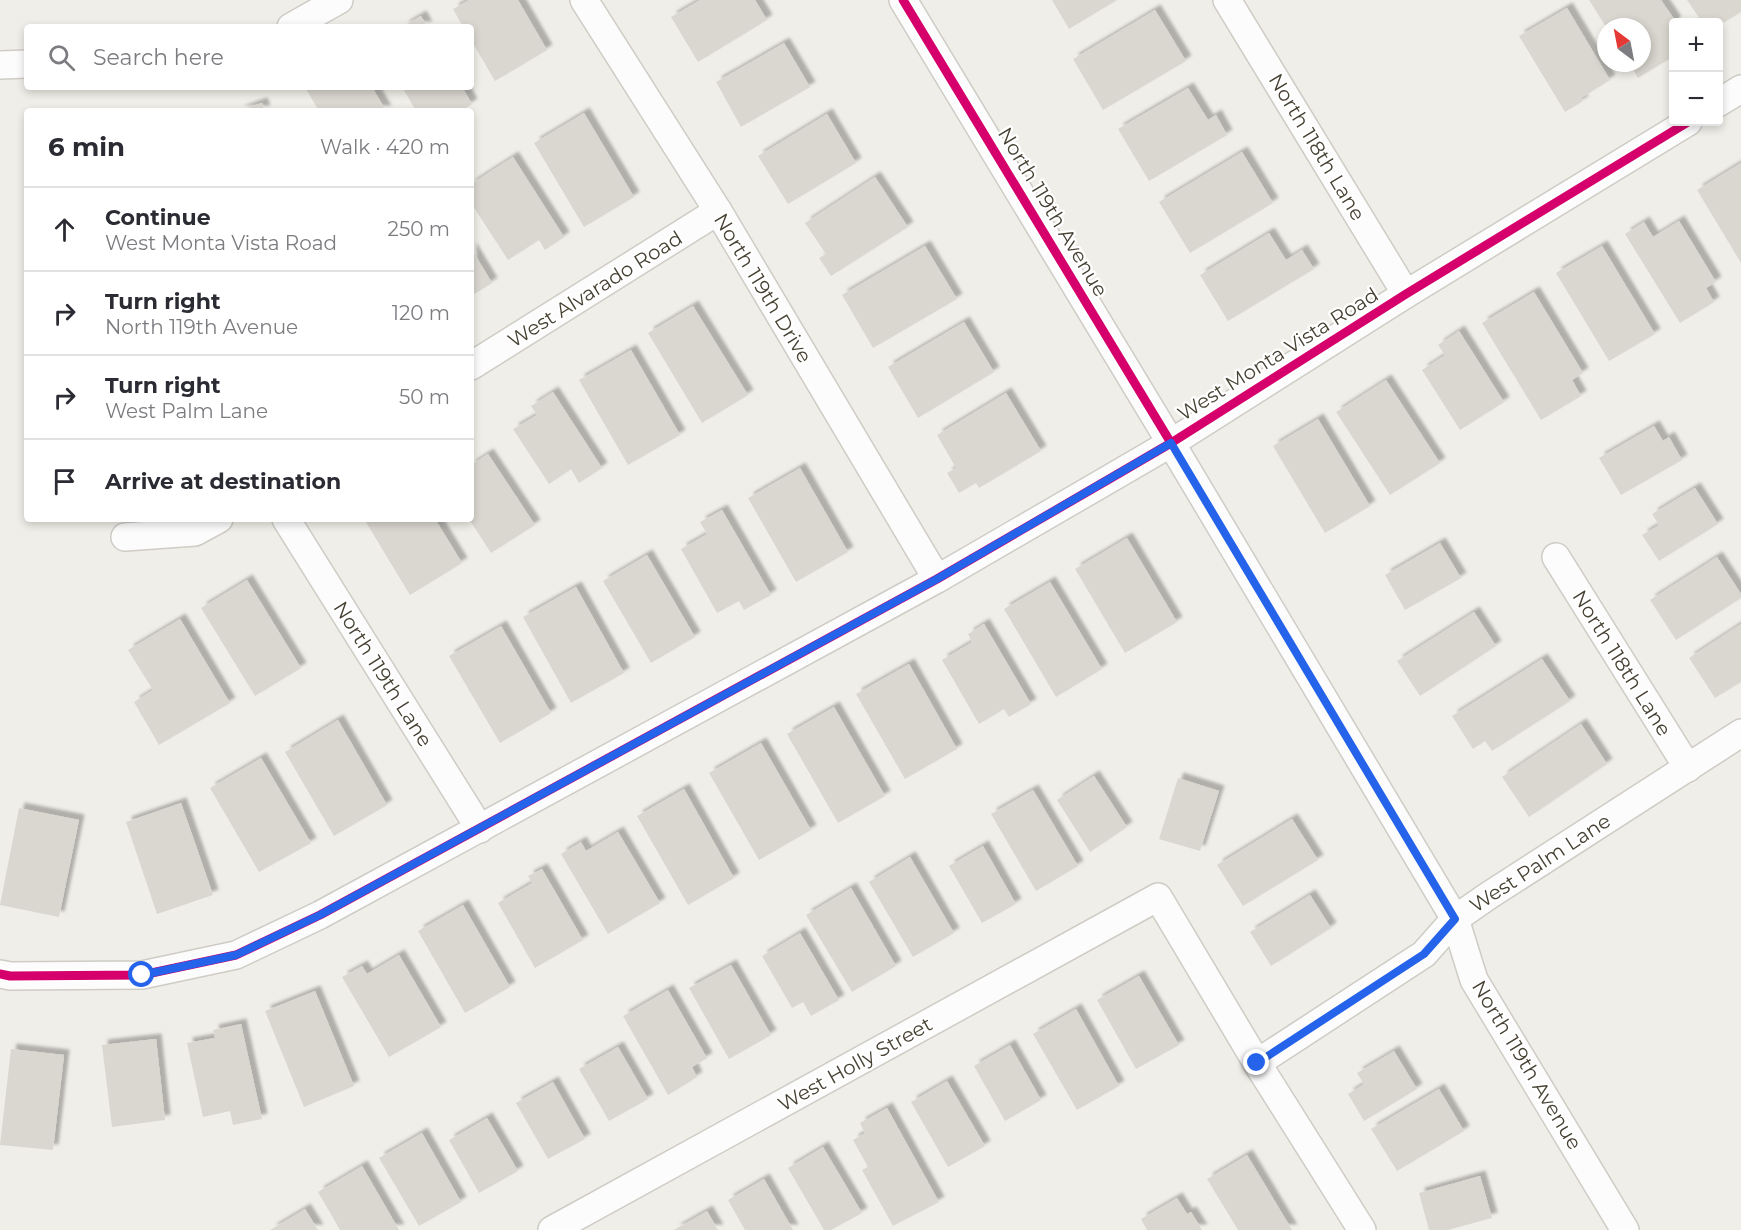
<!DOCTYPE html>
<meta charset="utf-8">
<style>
body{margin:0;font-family:Montserrat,sans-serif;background:#f7f7f7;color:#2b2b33}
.controls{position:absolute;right:18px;top:18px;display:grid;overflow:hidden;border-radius:6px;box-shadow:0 3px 9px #0003}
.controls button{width:54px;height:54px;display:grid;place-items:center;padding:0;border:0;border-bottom:2px solid #e1e1e2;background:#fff;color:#2b2b33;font:30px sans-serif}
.compass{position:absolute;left:1597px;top:18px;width:54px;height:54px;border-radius:50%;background:#fff;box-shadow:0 3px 9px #0003;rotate:328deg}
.stop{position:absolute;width:18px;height:18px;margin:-14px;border:4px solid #2563eb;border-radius:50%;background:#fff}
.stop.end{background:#2563eb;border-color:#fff;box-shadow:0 2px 6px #0008}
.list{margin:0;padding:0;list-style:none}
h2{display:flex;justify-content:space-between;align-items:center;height:78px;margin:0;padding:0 24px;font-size:26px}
h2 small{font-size:20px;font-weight:400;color:#7c7c81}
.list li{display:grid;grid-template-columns:39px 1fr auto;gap:18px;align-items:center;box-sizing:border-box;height:84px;padding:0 24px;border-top:2px solid #e1e1e2}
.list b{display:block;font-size:22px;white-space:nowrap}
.list p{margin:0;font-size:20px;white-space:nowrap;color:#7c7c81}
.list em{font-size:20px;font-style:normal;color:#7c7c81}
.icon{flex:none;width:33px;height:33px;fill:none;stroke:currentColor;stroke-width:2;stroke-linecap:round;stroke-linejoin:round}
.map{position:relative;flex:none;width:1741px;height:1230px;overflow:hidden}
.search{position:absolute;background:#fff;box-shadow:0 3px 9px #0003;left:24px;top:24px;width:450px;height:66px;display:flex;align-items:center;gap:15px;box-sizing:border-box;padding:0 21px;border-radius:6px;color:#7c7c81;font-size:22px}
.panel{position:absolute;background:#fff;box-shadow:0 3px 9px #0003;left:24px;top:108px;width:450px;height:414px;border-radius:6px}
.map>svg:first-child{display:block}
.building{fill:#dad7d0;filter:url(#shadow)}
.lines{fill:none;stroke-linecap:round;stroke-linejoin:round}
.street-casing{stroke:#ceccc5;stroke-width:30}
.street{stroke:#fdfcfc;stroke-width:27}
.cycleway-casing{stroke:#fff;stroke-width:13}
.cycleway{stroke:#d6006c;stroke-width:9}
.route{stroke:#2563eb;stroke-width:8}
.labels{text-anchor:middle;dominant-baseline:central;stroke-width:4.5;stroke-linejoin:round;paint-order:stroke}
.street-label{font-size:20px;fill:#474133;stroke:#fff}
</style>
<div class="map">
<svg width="1741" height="1230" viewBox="0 0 1741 1230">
<defs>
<filter id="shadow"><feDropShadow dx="5.5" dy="-5.5" stdDeviation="1.5" flood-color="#0004"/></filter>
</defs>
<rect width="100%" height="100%" fill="#f0eee8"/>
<!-- building -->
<g class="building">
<path d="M469,0H518L547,50L495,81L471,40V27H463L453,9Z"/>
<path d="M700,0H755L767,20L698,62L671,17Z"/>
<path d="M1052,0H1117L1069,29Z"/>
<path d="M1589,0H1661L1676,22H1674V56L1638,78L1629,63H1642V27H1606Z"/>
<path d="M1687,0H1741V12L1718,26V22H1702Z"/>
<path d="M1567,8L1610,80L1581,98L1583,101L1565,112L1519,36Z"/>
<path d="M1155,10L1186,61L1103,110L1073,59Z"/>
<path d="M421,16L427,27H402Z"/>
<path d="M784,43L810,87L741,127L716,82Z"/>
<path d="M309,87H372L386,111H319L306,89Z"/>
<path d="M402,87H462L472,104L461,111H416Z"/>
<path d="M1188,88L1208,120L1216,115L1227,135L1149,181L1118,129Z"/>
<path d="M262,103L265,111H238Z"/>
<path d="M584,113L634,197L584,227L534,143Z"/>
<path d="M827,114L856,163L788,204L758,156Z"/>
<path d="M1242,152L1273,203L1190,253L1159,202Z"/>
<path d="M513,157L564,237L545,250L539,240L508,260L471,203V184Z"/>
<path d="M1741,163V263L1697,190Z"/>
<path d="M875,177L908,227L831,276L819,258L826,254L805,223Z"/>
<path d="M1679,221L1716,282L1706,288L1714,302L1680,323L1625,234L1644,222L1653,237Z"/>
<path d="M1269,233L1286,260L1302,250L1314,269L1228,321L1200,275Z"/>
<path d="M925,246L957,299L873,348L842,295Z"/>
<path d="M1602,246L1655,334L1609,361L1556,273Z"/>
<path d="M471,248L492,283L471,296Z"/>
<path d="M1534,292L1583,373L1572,380L1581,396L1541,420L1482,323Z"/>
<path d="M693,306L748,395L702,423L648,333Z"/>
<path d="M964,322L994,372L918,418L888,367Z"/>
<path d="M1459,331L1504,402L1460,430L1422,370L1445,355L1438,345Z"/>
<path d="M631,350L680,435L628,465L579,380Z"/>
<path d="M1386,380L1440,463L1390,495L1336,412Z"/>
<path d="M553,392L602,468L579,483L571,469L549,484L513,429L537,415L531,406Z"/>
<path d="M1006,393L1041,451L979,488L976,483L959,493L947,473L956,468L937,435Z"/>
<path d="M1318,419L1370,506L1325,533L1273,446Z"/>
<path d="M1654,426L1663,441L1669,437L1682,460L1621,495L1599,458Z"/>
<path d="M488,454L535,525L491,553L469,519H471V465Z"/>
<path d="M800,468L848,552L796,582L748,498Z"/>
<path d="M1695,488L1718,524L1659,561L1642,535L1659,525L1652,514Z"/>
<path d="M722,510L771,595L744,610L739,601L717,613L681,549L707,534L700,522Z"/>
<path d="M364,519H435L462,563L410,595Z"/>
<path d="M1127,538L1177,622L1125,653L1075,569Z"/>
<path d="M1440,543L1461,578L1405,610L1385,575Z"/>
<path d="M647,555L695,637L651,663L603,581Z"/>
<path d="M1717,557L1741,594V598L1676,640L1650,600Z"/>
<path d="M247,580L301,668L255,696L201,608Z"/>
<path d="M1050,582L1102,669L1056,697L1004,609Z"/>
<path d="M576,587L624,673L571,703L523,617Z"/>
<path d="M1474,612L1496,646L1420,696L1397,661Z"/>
<path d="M180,619L230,703L159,745L134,702L153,690L128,650Z"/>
<path d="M984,624L1031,704L1009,717L1004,709L979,724L942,660L972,642L968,634Z"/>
<path d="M1741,624V682L1715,698L1689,658Z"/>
<path d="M501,626L551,713L500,743L449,656Z"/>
<path d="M1542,659L1570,701L1492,751L1485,741L1473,749L1452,716Z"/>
<path d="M909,664L957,749L905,779L856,694Z"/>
<path d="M834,707L885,796L838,823L787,734Z"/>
<path d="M338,720L387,805L334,836L285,752Z"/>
<path d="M1581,724L1607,764L1529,817L1502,777Z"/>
<path d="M761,743L811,830L759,860L709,773Z"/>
<path d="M261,758L311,843L259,872L210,788Z"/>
<path d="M1094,776L1127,827L1090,852L1057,800Z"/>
<path d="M1178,778L1219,791L1200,851L1159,839Z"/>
<path d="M684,789L734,878L688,905L637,816Z"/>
<path d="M1033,790L1078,866L1036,891L991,814Z"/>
<path d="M181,803L213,895L157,914L126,822Z"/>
<path d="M19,808L79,820L59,917L0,905Z"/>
<path d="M1292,819L1318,860L1243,906L1217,865Z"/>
<path d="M618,832L660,903L608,934L561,854L581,842L586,851Z"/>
<path d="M983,846L1016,904L982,923L949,866Z"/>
<path d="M910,857L954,933L913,957L869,882Z"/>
<path d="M542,869L583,940L535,968L498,903L532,883L528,876Z"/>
<path d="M851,888L896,966L852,992L806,915Z"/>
<path d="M1310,895L1331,928L1271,966L1250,932Z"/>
<path d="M463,905L510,987L465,1013L418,931Z"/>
<path d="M800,933L839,1000L811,1016L803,1002L792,1008L762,956Z"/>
<path d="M399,955L441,1027L389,1057L342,977L362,966L367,974Z"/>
<path d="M731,965L771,1035L729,1059L689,988Z"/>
<path d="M1139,976L1179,1045L1136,1069L1097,1000Z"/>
<path d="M668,990L707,1058L692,1067L697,1077L668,1095L623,1016Z"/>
<path d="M315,991L354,1086L304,1107L265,1011Z"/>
<path d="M1076,1009L1119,1086L1077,1110L1033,1034Z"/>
<path d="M241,1024L262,1119L233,1125L230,1111L203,1117L187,1043L215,1038L213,1030Z"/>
<path d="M156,1039L165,1120L112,1127L102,1045Z"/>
<path d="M1010,1045L1041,1100L1005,1121L974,1066Z"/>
<path d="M618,1047L648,1099L609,1121L579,1069Z"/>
<path d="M11,1049L64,1055L53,1150L0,1145Z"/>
<path d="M1394,1051L1417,1089L1364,1121L1348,1094L1364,1084L1357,1073Z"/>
<path d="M947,1081L985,1146L948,1167L911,1102Z"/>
<path d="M553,1082L585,1139L548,1159L516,1103Z"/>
<path d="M1439,1089L1464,1131L1397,1171L1371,1129Z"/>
<path d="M887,1108L939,1202L893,1226L862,1170L868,1167L853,1140L865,1133L860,1123Z"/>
<path d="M487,1118L518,1171L479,1193L449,1140Z"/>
<path d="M422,1133L461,1202L419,1226L379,1158Z"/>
<path d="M823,1147L862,1213L831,1230H824L788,1168Z"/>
<path d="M1247,1155L1292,1230H1238L1207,1179Z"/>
<path d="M362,1166L399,1230H340L318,1192Z"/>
<path d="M1480,1176L1492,1218L1448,1230H1429L1419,1193Z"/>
<path d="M764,1179L793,1230H745L728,1200Z"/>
<path d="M1177,1198L1187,1214L1191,1212L1202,1230H1147L1141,1219Z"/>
<path d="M305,1209L318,1230H270Z"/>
<path d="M707,1211L718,1230H674Z"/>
</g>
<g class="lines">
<defs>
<g id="street">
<path d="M584,0L718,211L937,579"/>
<path d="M903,0L1171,443L1455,919L1474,980L1625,1230"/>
<path d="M1227,0L1406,294"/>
<path d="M291,27L339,0"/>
<path d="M0,65L27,64"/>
<path d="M1718,103L1741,89"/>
<path d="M471,366L718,211"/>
<path d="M286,519L480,829"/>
<path d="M125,537L195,532L219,519"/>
<path d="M1556,557L1688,768"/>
<path d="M0,974L10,976L142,975L236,955L320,915L937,579L1111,478L1171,443L1406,294L1688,122"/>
<path d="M1257,1063L1424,954L1455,919L1488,896L1741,733"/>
<path d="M552,1230L1158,897L1257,1063L1362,1230"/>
</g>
</defs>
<!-- street casing -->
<use href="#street" class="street-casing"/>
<!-- street -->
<use href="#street" class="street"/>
<defs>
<g id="cycleway">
<path d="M903,0L1171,443"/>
<path d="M0,974L10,976L142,975L236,955L320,915L937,579L1111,478L1171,443L1406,294L1688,122"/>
</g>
</defs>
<!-- cycleway casing -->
<use href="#cycleway" class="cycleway-casing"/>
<!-- cycleway -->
<use href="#cycleway" class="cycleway"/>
</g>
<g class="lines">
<!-- route -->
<path class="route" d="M142,975L236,955L320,915L937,579L1171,443L1455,919L1424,954L1257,1063"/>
</g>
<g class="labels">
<!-- street labels -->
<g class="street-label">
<text transform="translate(1317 147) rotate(59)">North 118th Lane</text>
<text transform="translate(1053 212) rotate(59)">North 119th Avenue</text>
<text transform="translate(763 288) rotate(59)">North 119th Drive</text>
<text transform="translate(595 289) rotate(-32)">West Alvarado Road</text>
<text transform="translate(1278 354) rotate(-32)">West Monta Vista Road</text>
<text transform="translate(1622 663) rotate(58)">North 118th Lane</text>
<text transform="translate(383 674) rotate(58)">North 119th Lane</text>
<text transform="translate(1540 863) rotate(-33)">West Palm Lane</text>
<text transform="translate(855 1064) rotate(-29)">West Holly Street</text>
<text transform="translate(1527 1065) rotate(59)">North 119th Avenue</text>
</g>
</g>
</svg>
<div class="controls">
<button>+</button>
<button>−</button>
</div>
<svg class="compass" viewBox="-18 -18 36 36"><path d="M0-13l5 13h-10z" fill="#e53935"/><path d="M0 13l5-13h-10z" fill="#7c7c81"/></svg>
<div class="stop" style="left:142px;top:975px"></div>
<div class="stop end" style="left:1257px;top:1063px"></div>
<div class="search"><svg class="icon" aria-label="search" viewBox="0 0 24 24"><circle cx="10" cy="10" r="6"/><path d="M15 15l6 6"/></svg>Search here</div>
<section class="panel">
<h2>6 min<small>Walk · 420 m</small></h2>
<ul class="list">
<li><svg class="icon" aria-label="ahead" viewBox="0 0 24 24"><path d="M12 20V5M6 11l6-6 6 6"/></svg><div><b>Continue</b><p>West Monta Vista Road</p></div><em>250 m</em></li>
<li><svg class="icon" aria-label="right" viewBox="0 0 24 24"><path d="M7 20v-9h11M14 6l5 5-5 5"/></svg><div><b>Turn right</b><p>North 119th Avenue</p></div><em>120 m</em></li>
<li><svg class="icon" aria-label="right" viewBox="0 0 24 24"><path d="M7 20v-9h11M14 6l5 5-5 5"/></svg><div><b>Turn right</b><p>West Palm Lane</p></div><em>50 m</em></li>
<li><svg class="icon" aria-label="arrive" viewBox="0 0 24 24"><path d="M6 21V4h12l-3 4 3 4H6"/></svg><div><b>Arrive at destination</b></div></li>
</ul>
</section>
</div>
